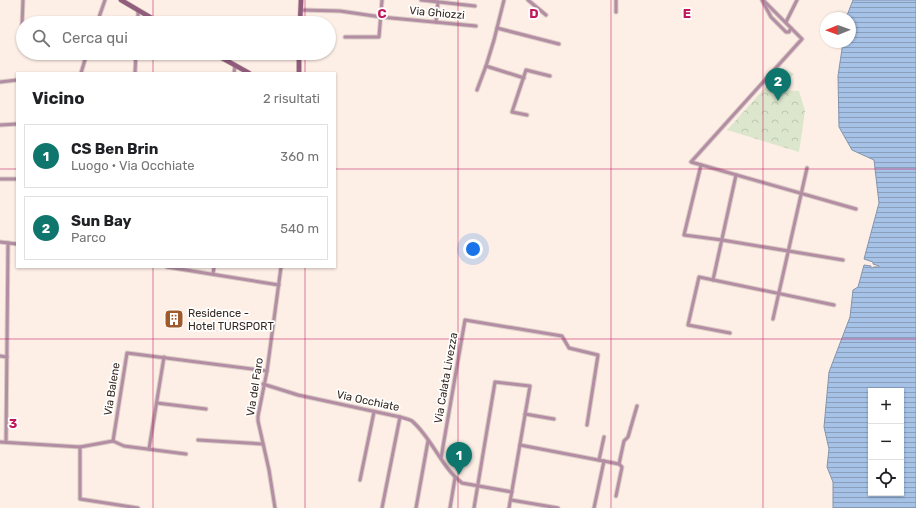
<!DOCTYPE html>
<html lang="it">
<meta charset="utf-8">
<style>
body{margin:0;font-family:Rubik,sans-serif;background:#f2f2f2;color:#202124}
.controls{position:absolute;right:12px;bottom:12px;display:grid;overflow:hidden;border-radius:0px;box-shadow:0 1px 3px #0004}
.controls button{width:36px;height:36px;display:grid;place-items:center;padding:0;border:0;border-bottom:1px solid #e0e0e0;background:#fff;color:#202124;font:20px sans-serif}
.compass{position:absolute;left:820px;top:12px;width:36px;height:36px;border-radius:50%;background:#fff;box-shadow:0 1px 3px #0004;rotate:269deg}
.you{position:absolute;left:473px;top:249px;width:14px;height:14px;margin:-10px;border:3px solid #fff;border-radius:50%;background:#1a73e8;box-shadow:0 0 0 6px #1a73e833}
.badge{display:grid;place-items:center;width:26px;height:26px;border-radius:50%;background:#0f766e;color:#fff;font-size:13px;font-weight:700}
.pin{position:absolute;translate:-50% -33px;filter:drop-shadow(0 1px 2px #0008)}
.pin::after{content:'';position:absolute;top:21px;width:14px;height:12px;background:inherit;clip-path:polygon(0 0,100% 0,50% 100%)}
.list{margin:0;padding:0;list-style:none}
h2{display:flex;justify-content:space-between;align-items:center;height:52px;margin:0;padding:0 16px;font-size:17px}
h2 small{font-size:13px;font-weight:400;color:#757577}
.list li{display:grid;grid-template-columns:26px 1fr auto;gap:12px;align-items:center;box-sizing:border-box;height:64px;margin:0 8px 8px;padding:0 8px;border:1px solid #e0e0e0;border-radius:0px}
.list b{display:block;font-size:15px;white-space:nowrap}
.list p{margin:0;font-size:13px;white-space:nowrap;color:#757577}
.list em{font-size:13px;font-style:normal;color:#757577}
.icon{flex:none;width:22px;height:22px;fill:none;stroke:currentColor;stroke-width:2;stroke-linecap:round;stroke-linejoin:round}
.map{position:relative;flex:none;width:916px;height:508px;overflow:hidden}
.search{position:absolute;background:#fff;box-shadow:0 1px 3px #0004;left:16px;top:16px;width:320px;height:44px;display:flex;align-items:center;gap:10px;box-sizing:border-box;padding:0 14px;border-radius:22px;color:#757577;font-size:15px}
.panel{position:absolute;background:#fff;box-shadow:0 1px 3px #0004;left:16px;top:72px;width:320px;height:196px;border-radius:0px}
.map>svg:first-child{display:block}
.park{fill:url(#park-crowns)}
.water{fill:url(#water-rules);stroke:#8494ab;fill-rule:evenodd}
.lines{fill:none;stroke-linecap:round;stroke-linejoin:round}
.street-casing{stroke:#d9cbc3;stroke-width:5}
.secondary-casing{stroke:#d9cbc3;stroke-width:6}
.street{stroke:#b38da3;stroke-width:3}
.secondary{stroke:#925d7d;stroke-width:4.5}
.grid{fill:none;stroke:#c2185b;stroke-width:1;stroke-opacity:0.55}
.labels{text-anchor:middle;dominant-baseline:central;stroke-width:3.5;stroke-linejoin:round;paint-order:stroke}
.street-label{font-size:11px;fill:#362921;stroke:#fff}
.poi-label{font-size:11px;fill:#362921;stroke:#fff;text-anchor:start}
.grid-label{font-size:13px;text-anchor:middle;font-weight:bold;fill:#c2185b;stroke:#fff;stroke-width:3.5;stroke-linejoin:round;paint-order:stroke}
</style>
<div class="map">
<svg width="916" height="508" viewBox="0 0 916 508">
<defs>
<pattern id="park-crowns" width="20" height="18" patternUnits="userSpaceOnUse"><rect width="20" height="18" fill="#dce6cc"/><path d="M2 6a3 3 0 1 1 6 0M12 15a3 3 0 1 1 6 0" fill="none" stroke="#bdc5af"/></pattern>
<pattern id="water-rules" width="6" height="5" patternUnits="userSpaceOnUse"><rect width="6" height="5" fill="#a6c2e6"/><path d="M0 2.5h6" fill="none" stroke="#889eba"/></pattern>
</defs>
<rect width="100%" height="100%" fill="#fdefe6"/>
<!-- park -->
<path class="park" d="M783,68L794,74L780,90L799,91L805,111L799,152L727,130Z"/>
<!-- water -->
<path class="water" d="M853,0H916V508H833V482L827,467L829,449L824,427L829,372L850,317L853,290L858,287L864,265L871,266V268H873V267H879V266L873,264V262L864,259L879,203L874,160L852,150L839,127L838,76L843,42H850V18H846ZM871,391H901V493H871Z"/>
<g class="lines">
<defs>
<g id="street">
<path d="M421,0L475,6"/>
<path d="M504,0L494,40L486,66L524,78"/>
<path d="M528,0L546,15"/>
<path d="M616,0V12"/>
<path d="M762,0L771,17L786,32H789L791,28"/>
<path d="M763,0L802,39L691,162L856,209"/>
<path d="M301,10L340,11L381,17L476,26"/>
<path d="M436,22L438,2"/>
<path d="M786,22L797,0"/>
<path d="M97,23L105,0"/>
<path d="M138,23V11"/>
<path d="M22,26L23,0"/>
<path d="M497,28L559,44"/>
<path d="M345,37H379L382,0"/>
<path d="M81,73L87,53"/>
<path d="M135,73L136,53"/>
<path d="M234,73L235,66"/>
<path d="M0,82L17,80"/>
<path d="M477,90L486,66"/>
<path d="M527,115L512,112L526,70L550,76"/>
<path d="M0,125L17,124"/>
<path d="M701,165L684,235L722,240L843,260"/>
<path d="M0,179H17"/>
<path d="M0,242L17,244"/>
<path d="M167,267L279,285"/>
<path d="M213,274L214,267"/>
<path d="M713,280L736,175"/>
<path d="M773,319L807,168"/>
<path d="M730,333L688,325L699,277L834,305"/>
<path d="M0,356L7,357"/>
<path d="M263,384L298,395L400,417C404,418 409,419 412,421C432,438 441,467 462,483L512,492"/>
<path d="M157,403L206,409"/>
<path d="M525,414L554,419"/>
<path d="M198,440L263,444"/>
<path d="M113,441L127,353L267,371"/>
<path d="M0,442L80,447V499L138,508"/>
<path d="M6,442L8,243"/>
<path d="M520,445L619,464L622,467L616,496"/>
<path d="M80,447L113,441L124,446L186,454"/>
<path d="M149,449L164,357"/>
<path d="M441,458L465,320L562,336L569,348L598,355L587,425"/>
<path d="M599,460L604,437"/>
<path d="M619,464L624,441L628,437L637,406"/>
<path d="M360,480L374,412"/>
<path d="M511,500L558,508"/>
<path d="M275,508L269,470L258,421V416L267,371L281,267"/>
<path d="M382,508L400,417"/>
<path d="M416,508L428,441"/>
<path d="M450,508L455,478"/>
<path d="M474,508L495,382L530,386L509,508"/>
<path d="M594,508L604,461"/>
</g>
<g id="secondary">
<path d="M121,0L160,23"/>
<path d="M300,23L301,0"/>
<path d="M213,53L249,73"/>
<path d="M299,73V53"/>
</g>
</defs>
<!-- street casing -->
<use href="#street" class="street-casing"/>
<!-- secondary casing -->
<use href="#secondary" class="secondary-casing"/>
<!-- street -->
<use href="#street" class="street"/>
<!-- secondary -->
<use href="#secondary" class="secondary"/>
</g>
<!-- grid -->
<path class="grid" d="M153,0V23M305,0V23M458,0V508M611,0V508M763,0V508M153,53V73M305,53V73M0,169H17M335,169H916M153,267V508M305,267V508M0,339H916"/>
<!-- icons -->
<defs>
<symbol id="building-square" viewBox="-11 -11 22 22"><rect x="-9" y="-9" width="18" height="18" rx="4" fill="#9e5a2c" stroke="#fff"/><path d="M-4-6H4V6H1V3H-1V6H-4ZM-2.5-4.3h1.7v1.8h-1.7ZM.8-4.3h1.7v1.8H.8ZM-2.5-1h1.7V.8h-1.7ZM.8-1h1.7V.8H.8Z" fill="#fff"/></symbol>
</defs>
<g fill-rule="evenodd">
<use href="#building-square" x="163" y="308" width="22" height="22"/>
</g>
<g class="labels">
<!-- street labels -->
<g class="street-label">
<text transform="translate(437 13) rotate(5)">Via Ghiozzi</text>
<text transform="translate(446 378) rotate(-80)">Via Calata Livezza</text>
<text transform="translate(255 387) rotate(-81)">Via del Faro</text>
<text transform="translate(112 389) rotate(-81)">Via Balene</text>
<text transform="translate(368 401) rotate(12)">Via Occhiate</text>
</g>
<!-- poi labels -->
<g class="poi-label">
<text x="188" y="313">Residence -<tspan x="188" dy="13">Hotel TURSPORT</tspan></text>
</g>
</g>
<g class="grid-label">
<text x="382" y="18">C</text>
<text x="534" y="18">D</text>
<text x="687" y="18">E</text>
<text x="13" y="428">3</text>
</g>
</svg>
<div class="controls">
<button>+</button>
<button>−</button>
<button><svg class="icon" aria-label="locate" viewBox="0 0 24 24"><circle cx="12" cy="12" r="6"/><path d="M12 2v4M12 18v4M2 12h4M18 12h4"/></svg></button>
</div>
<svg class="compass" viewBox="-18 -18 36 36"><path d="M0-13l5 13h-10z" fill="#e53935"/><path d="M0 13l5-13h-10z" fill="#757577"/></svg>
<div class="you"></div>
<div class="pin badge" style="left:459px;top:475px">1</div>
<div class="pin badge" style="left:778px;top:101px">2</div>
<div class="search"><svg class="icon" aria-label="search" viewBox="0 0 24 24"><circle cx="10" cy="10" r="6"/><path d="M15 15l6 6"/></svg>Cerca qui</div>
<section class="panel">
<h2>Vicino<small>2 risultati</small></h2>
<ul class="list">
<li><span class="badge">1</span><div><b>CS Ben Brin</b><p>Luogo · Via Occhiate</p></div><em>360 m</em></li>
<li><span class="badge">2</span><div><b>Sun Bay</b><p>Parco</p></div><em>540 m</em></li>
</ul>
</section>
</div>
